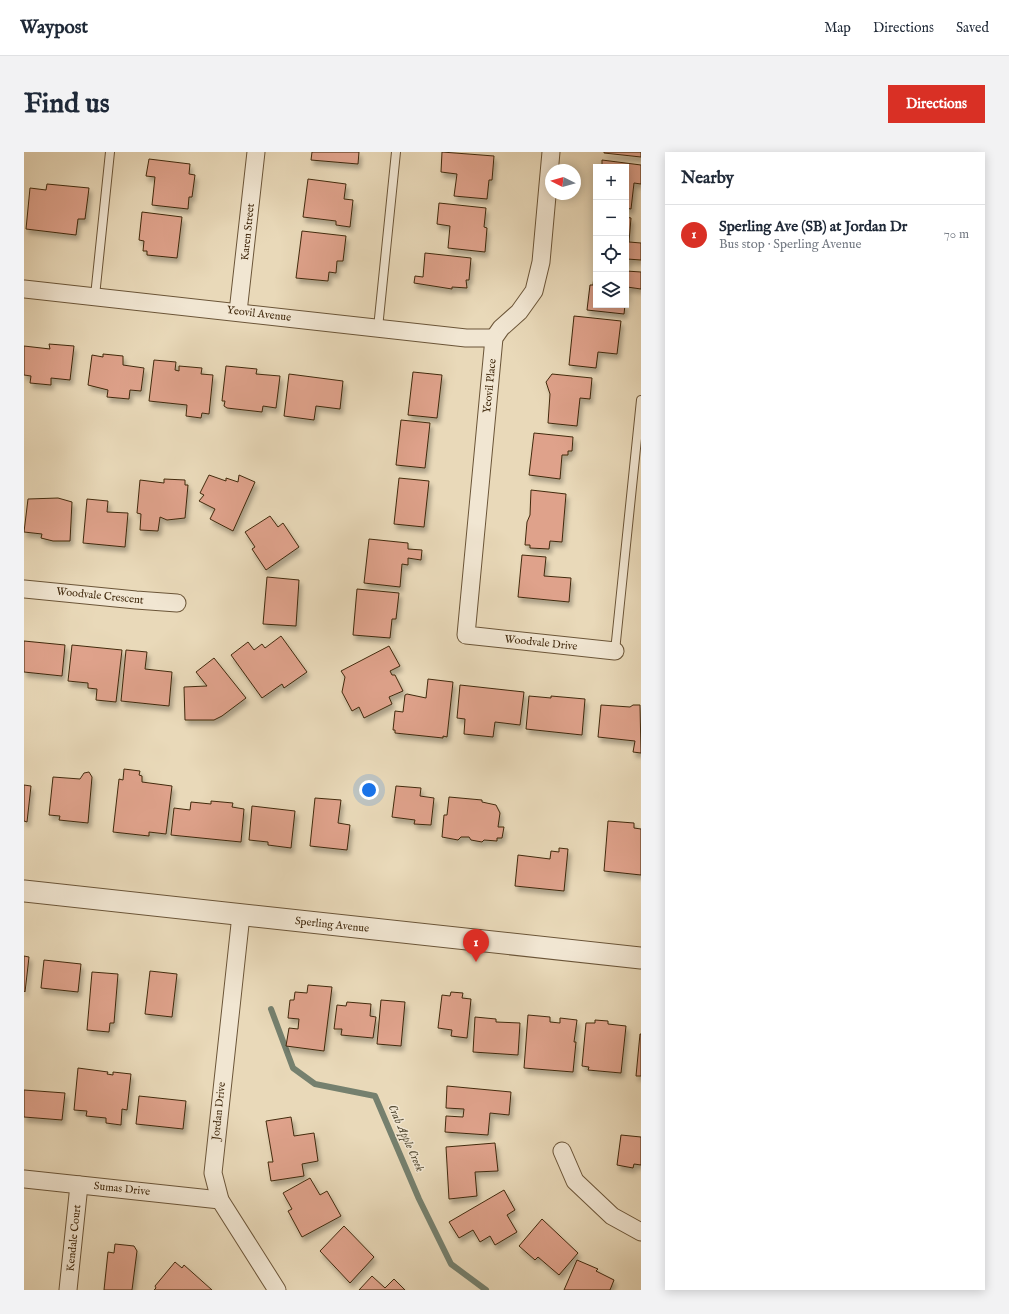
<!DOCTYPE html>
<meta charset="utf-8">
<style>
body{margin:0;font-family:"IM FELL English",serif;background:#f2f2f3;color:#1f2937}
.controls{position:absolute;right:12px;top:12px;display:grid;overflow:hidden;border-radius:0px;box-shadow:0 2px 10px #0003}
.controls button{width:36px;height:36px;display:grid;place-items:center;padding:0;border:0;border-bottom:1px solid #e0e1e3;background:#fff;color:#1f2937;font:20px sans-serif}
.compass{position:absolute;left:521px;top:12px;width:36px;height:36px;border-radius:50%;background:#fff;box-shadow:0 2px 10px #0003;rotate:276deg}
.you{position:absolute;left:345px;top:638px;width:14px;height:14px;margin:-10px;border:3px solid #fff;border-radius:50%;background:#1a73e8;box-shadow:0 0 0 6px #1a73e833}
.badge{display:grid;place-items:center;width:26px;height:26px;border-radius:50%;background:#d93025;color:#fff;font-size:13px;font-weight:700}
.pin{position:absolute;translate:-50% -33px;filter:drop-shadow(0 1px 2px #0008)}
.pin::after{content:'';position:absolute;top:21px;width:14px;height:12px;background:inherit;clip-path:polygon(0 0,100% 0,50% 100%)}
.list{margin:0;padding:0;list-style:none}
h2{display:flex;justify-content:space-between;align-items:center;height:52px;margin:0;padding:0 16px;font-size:17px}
h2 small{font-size:13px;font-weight:400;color:#747a83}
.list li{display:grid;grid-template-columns:26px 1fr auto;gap:12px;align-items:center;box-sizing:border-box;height:60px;padding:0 16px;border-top:1px solid #e0e1e3}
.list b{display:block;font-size:15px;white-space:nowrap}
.list p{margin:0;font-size:13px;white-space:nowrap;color:#747a83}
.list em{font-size:13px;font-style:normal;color:#747a83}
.icon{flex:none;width:22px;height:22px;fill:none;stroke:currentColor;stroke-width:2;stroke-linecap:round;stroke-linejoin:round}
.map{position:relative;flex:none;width:617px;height:1138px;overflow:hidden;border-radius:0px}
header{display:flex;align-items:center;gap:24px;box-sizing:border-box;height:56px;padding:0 20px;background:#fff;border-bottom:1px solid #e0e1e3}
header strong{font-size:19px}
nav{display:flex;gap:22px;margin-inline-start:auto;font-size:14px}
.intro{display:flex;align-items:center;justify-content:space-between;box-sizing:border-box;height:96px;padding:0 24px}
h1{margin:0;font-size:28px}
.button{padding:10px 18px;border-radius:0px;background:#d93025;color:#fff;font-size:14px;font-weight:700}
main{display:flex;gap:24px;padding:0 24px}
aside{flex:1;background:#fff;border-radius:0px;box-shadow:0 2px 10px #0003}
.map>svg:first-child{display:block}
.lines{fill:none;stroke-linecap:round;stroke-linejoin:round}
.stream{stroke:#75806e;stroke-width:6}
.building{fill:#dfa28b;stroke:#41290d;filter:url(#shadow)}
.service-casing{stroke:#6b5538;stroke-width:10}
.minor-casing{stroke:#6b5538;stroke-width:19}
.tertiary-casing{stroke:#6b5538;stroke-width:23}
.service{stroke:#f1e6d2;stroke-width:8}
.minor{stroke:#f1e6d2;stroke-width:17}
.tertiary{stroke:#f1e6d2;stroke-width:21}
.labels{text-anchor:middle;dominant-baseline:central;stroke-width:3;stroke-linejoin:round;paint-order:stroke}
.street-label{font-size:11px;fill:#41290d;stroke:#f1e6d2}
.water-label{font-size:12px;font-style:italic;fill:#564d36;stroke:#f1e6d2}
</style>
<header>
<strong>Waypost</strong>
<nav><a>Map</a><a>Directions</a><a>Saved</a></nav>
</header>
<div class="intro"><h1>Find us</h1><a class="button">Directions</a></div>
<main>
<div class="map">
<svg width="617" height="1138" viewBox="0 0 617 1138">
<defs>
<filter id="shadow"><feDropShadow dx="2.5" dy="4.5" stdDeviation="2" flood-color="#0004"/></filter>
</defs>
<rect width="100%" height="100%" fill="#e9d9b9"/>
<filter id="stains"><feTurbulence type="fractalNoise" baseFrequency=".005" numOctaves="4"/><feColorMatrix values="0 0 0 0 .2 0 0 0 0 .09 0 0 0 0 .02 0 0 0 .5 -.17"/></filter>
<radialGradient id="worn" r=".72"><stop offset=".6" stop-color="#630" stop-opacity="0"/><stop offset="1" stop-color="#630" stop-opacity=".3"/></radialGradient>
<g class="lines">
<!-- stream -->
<path class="stream" d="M247,857L269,916L291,932L351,944L395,1047L427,1112L462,1138"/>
</g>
<!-- building -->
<g class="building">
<path d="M288,0H335L334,12L287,8Z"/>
<path d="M418,0L470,4L468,28H465L463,47L430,44L433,22L417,20Z"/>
<path d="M580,0H617V5L580,1Z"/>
<path d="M125,7L166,12L165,22L171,23L168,45H165L164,57L128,53L131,25L122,24Z"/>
<path d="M578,8L617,13V32L610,31L607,57L602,56V15H578Z"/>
<path d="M284,27L322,32L320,47L329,48L326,75L312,73V69L279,65Z"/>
<path d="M23,32L65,36L61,67H54L52,83L2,77L6,36L22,38Z"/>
<path d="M415,51L462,56L460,75L463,76L461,100L424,96L426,74L413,72Z"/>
<path d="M118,60L158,65L153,106L123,103V99H119L120,89L115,88Z"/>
<path d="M602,65L607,66L605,90L617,91V108L603,107L604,111H602Z"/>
<path d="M278,79L322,84L319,109H313L312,121L305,120L304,129L272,126Z"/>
<path d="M401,101L447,106L445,128H442L443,136L428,135V137L390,131L391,124L399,125Z"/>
<path d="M571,115L572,153H601L600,162L563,158L566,133H569Z"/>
<path d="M602,119L617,120V137L603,135L602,146Z"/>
<path d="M550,164L597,169L593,202L574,200L572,216L545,213Z"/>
<path d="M25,192L50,194L46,228L27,226V233L6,231L7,224L0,223V194L26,197Z"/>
<path d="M79,202L99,204V213L120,216L117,239L106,238L105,247L83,245L84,238L64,233L68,203L79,205Z"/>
<path d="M130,208L152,210L151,218L155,219V214L178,216L177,222L189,223L185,262L178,261L177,266L162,264L163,253L125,249Z"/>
<path d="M202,214L233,217L232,222L256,224L252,256L239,254L238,260L203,256L200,254L201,249H198Z"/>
<path d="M389,220L418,223L413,266L384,263Z"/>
<path d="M265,222L319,229L316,257L292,254L290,268L260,264Z"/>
<path d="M528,222L568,226L566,247L556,246L553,274L524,271L526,242L522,230Z"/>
<path d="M377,268L406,271L401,316L372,313Z"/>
<path d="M510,281L549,285L548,299H544V303H538L536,327L505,323Z"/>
<path d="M185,323L202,329V326L214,330L215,323L231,330L209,379L186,367L191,357L175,349L180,343L176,341Z"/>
<path d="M375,326L405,329L400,375L370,372Z"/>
<path d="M140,327L161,328V333H164L161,366L143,368L136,365L134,379L116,378L117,362L113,361L116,328L140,331Z"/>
<path d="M507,338L542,342L538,390L526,389L525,397L506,396V393H501L503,370L506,363Z"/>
<path d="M34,346L48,350L46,389H29L17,386L18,382L0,380L4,347Z"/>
<path d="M63,347L84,349L83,360L104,361L101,395L59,391Z"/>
<path d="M246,364L254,375L259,371L275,395L242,418L228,397L231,395L221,380Z"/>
<path d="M345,387L384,391V397L398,398L397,408L384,406V413L378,412L376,435L340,431Z"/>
<path d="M498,403L522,405L520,424L547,426L545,450L494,445Z"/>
<path d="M243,425L275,428L272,474L239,472Z"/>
<path d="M333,437L375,441L372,467H368L366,486L329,483Z"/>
<path d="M257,484L283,520L260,536L258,532L238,546L207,503L224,490L230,498L238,492L241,496Z"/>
<path d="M0,489L41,493L38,524L0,520Z"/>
<path d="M48,493L98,498L92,550L72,548L73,537L64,536V531L44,529Z"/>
<path d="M365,494L376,514L366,519L368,523H371L379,539L365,545L368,552L340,566L335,555L328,559L318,540L321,525L317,519Z"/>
<path d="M102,498L123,500L121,517L148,520L145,554L97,549Z"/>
<path d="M190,506L222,546L198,564L190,568H161L160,535L183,534L172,520Z"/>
<path d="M404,527L429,530L423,585L419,584V586L371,581V578H369L371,559L379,560L381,543L383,542L402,546Z"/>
<path d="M436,533L500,540L496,573L471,570L469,585L440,582L441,567L433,566Z"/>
<path d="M505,544L527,546V544L561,547L558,583L502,577Z"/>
<path d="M577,553L606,555L609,553H616L617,601L609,600L611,589L574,585Z"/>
<path d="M100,617L116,619L115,623L118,624V630L148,634L142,682L125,680V684L89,680L95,627L99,628Z"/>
<path d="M65,620L68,625L64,671L35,668L36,664L25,663L29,625L56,627L60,621Z"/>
<path d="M0,633L7,634L3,670L0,669Z"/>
<path d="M372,634L397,636L396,644L410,646L407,673L390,672L391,668L368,665Z"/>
<path d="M425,645L458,648V650L472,653L476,661L474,675H480L478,686H473V689L460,688L458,690L447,688L445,685H437L434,688L418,685L420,663H423Z"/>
<path d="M291,646L317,648L314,671L326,673L323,698L286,694Z"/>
<path d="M187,649L209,651L208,655L220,657L217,690L147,683L150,656L166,658L167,650L187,652Z"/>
<path d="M228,654L271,659L267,696L244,693V690L225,688Z"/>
<path d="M584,669L610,671V676L617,677V723L580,719Z"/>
<path d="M535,696L544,697L540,739L491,734L494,703L526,707L527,699L535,700Z"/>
<path d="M0,804L5,805L1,840L0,839Z"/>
<path d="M20,808L57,812L54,840L17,836Z"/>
<path d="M126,819L153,822L148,865L121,862Z"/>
<path d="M68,820L94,822L90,871H86L85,880L63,878Z"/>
<path d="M284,833L308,835L300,899L262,894L265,876L274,877L275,867L264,866L266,848H270L271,840L283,841Z"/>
<path d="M427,840L439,841L438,846L447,847L443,886L427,884L428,878L414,876L418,843L426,844Z"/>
<path d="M357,848L381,850L377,894L353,892Z"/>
<path d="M323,850L347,852L346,864L352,865L349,886L317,883L318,877H310L313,853L322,854Z"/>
<path d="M504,863L526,865V870L536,871V866L553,868L550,890H552L549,920L500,916Z"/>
<path d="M451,865L472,867V870L496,871L494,903L449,900Z"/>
<path d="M571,868L584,869V872L602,874L597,921L564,918L565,915L558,914L562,871H571Z"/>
<path d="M616,882H617V924H612Z"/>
<path d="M54,916L84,920L83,922L89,923V920L107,922L103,958L98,957L97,973L82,971V966L62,964L63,959L50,958Z"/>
<path d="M423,934L487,940L485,963L466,961L464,983L421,980L422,964L439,965L440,957L422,956Z"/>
<path d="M0,938L41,941L38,968L0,965Z"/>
<path d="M115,944L162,949L159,977L112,972Z"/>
<path d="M267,965L270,984L290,981L294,1009L278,1012L280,1024L247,1029L244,1010H249L242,969Z"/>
<path d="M597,983L617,985V1013L610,1012L609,1016L593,1013Z"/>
<path d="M471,991L474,1019L451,1020L453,1044L425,1047L422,995Z"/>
<path d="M286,1026L296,1043L303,1039L317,1064L278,1085L264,1059L268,1057L259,1041Z"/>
<path d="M480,1038L491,1058L483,1063L493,1080L471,1093L466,1084L456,1090L449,1078L435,1086L425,1070Z"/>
<path d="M518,1067L554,1101L535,1123L514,1105L511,1108L495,1094Z"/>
<path d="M320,1074L350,1105L326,1131L296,1099Z"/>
<path d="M91,1092L110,1094L113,1099L108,1138H80L84,1100L90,1101Z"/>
<path d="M553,1108L574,1117L572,1119L590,1128L586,1138H540Z"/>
<path d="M151,1110L158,1116L160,1113L188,1138H130L132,1136L131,1134Z"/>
<path d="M348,1124L361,1136L370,1127L381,1138H335Z"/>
</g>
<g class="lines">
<defs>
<g id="service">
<path d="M71,144L86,0"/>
<path d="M354,176L372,0"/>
<path d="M591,499L617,248"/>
</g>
<g id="minor">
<path d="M527,0L517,110L510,139L495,160L477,176L470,186L442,483L591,499"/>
<path d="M0,137L442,186H470"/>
<path d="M214,160L232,0"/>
<path d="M0,437L112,448L153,451"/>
<path d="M217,763L189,1021L196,1048L253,1138"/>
<path d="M538,999L551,1029L588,1064L617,1080"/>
<path d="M0,1027L196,1048"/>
<path d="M44,1138L55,1033"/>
</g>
<path id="tertiary" d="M0,739L617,806"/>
</defs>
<!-- service casing -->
<use href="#service" class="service-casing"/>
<!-- minor casing -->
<use href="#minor" class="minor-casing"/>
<!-- tertiary casing -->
<use href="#tertiary" class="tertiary-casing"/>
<!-- service -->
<use href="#service" class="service"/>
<!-- minor -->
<use href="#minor" class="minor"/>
<!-- tertiary -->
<use href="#tertiary" class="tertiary"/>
</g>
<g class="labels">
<!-- street labels -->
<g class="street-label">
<text transform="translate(224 80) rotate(-84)">Karen Street</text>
<text transform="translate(235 162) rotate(7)">Yeovil Avenue</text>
<text transform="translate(466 234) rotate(-84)">Yeovil Place</text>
<text transform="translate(76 444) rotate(6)">Woodvale Crescent</text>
<text transform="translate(517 491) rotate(6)">Woodvale Drive</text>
<text transform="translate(308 773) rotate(6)">Sperling Avenue</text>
<text transform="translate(195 959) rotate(-84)">Jordan Drive</text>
<text transform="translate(98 1037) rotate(6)">Sumas Drive</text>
<text transform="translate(50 1086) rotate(-84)">Kendale Court</text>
</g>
<!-- water labels -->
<g class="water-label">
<text transform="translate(382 986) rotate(66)">Crab Apple Creek</text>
</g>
</g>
<rect width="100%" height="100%" filter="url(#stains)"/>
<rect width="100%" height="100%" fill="url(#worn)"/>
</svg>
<div class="controls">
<button>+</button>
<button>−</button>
<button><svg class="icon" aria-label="locate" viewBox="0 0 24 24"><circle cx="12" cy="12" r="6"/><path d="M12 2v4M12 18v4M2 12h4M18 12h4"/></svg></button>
<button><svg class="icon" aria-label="layers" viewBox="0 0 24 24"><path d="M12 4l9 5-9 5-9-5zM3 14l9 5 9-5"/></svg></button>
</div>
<svg class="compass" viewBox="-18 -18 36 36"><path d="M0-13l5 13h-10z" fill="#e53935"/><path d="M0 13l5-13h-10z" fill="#747a83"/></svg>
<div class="you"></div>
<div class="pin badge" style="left:452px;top:810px">1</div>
</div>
<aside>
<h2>Nearby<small></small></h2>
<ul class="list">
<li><span class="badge">1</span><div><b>Sperling Ave (SB) at Jordan Dr</b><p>Bus stop · Sperling Avenue</p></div><em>70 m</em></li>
</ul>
</aside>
</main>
